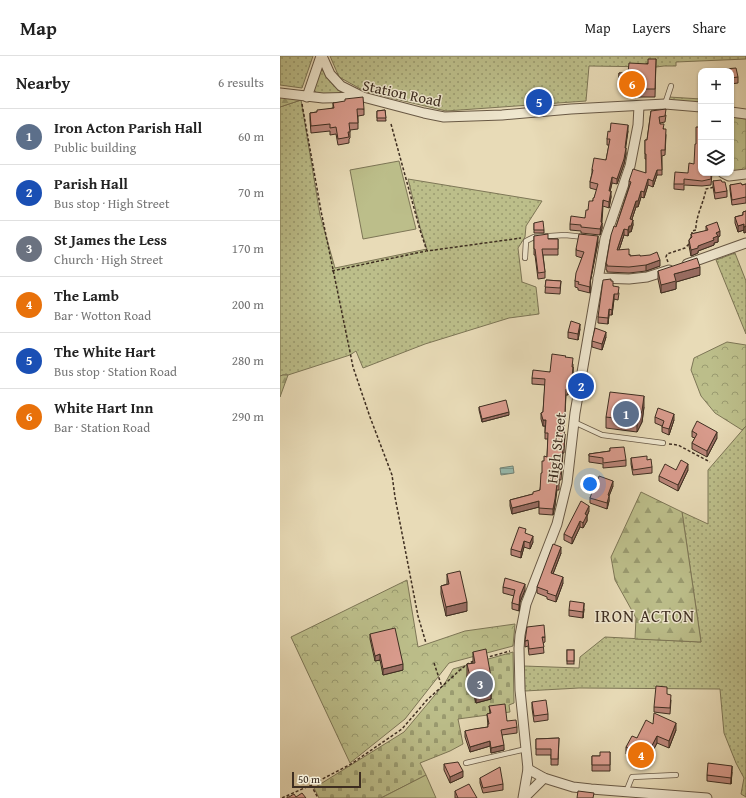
<!DOCTYPE html>
<meta charset="utf-8">
<style>
body{margin:0;font-family:"Gentium Book Plus",serif;background:#f6f6f6;color:#222}
.controls{position:absolute;right:12px;top:12px;display:grid;overflow:hidden;border-radius:8px;box-shadow:0 1px 3px #0004}
.controls button{width:36px;height:36px;display:grid;place-items:center;padding:0;border:0;border-bottom:1px solid #e0e0e0;background:#fff;color:#222;font:20px sans-serif}
.scale{position:absolute;left:12px;bottom:10px;width:69px;box-sizing:border-box;padding-left:4px;border:2px solid #3e2e21;border-top:0;font-size:11px;line-height:14px;white-space:nowrap;color:#3e2e21;-webkit-text-stroke:3px #f0e8d0;paint-order:stroke}
.you{position:absolute;left:310px;top:428px;width:14px;height:14px;margin:-10px;border:3px solid #fff;border-radius:50%;background:#1a73e8;box-shadow:0 0 0 6px #1a73e833}
.badge{display:grid;place-items:center;width:26px;height:26px;border-radius:50%;background:#2563eb;color:#fff;font-size:13px;font-weight:700}
.pin{position:absolute;translate:-50% -50%;border:2px solid #fff;box-shadow:0 1px 4px #0006}
.list{margin:0;padding:0;list-style:none}
h2{display:flex;justify-content:space-between;align-items:center;height:52px;margin:0;padding:0 16px;font-size:17px}
h2 small{font-size:13px;font-weight:400;color:#767676}
.list li{display:grid;grid-template-columns:26px 1fr auto;gap:12px;align-items:center;box-sizing:border-box;height:56px;padding:0 16px;border-top:1px solid #e0e0e0}
.list b{display:block;font-size:15px;white-space:nowrap}
.list p{margin:0;font-size:13px;white-space:nowrap;color:#767676}
.list em{font-size:13px;font-style:normal;color:#767676}
.icon{flex:none;width:22px;height:22px;fill:none;stroke:currentColor;stroke-width:2;stroke-linecap:round;stroke-linejoin:round}
.map{position:relative;flex:none;width:466px;height:742px;overflow:hidden}
header{display:flex;align-items:center;gap:24px;box-sizing:border-box;height:56px;padding:0 20px;background:#fff;border-bottom:1px solid #e0e0e0}
header strong{font-size:19px}
nav{display:flex;gap:22px;margin-inline-start:auto;font-size:14px}
main{display:flex}
aside{flex:1;background:#fff}
.map>svg:first-child{display:block}
.grass{fill:url(#grass-dots);stroke:#7d7656}
.forest{fill:url(#forest-firs);stroke:#7d7656}
.cemetery{fill:url(#cemetery-stones);stroke:#7d7656}
.park{fill:url(#park-crowns);stroke:#7d7656}
.garden{fill:#bcbe8a;stroke:#7d7656}
.water{fill:url(#water-rules);stroke:#738376}
.lines{fill:none;stroke-linecap:round;stroke-linejoin:round}
.lane-casing{stroke:#685946;stroke-width:6}
.street-casing{stroke:#685946;stroke-width:11}
.path{stroke:#3e2e21;stroke-width:1.5;stroke-dasharray:3 2;stroke-linecap:butt}
.lane{stroke:#f0e8d0;stroke-width:4.5}
.street{stroke:#f0e8d0;stroke-width:9}
.wall{fill:#bb867a;stroke:#3e2e21}
.shaded-wall{fill:#996d63;stroke:#3e2e21}
.building{fill:#da9c8e;stroke:#3e2e21}
.labels{text-anchor:middle;dominant-baseline:central;stroke-width:3;stroke-linejoin:round;paint-order:stroke}
.street-label{font-size:15px;fill:#3e2e21;stroke:#f0e8d0}
.quarter-label{font-size:17px;letter-spacing:1px;fill:#3e2e21;stroke:#f0e8d0}
</style>
<header>
<strong>Map</strong>
<nav><a>Map</a><a>Layers</a><a>Share</a></nav>
</header>
<main>
<aside>
<h2>Nearby<small>6 results</small></h2>
<ul class="list">
<li><span class="badge" style="background:#5c6f8a">1</span><div><b>Iron Acton Parish Hall</b><p>Public building</p></div><em>60 m</em></li>
<li><span class="badge" style="background:#1a4fb4">2</span><div><b>Parish Hall</b><p>Bus stop · High Street</p></div><em>70 m</em></li>
<li><span class="badge" style="background:#6b7280">3</span><div><b>St James the Less</b><p>Church · High Street</p></div><em>170 m</em></li>
<li><span class="badge" style="background:#e8710a">4</span><div><b>The Lamb</b><p>Bar · Wotton Road</p></div><em>200 m</em></li>
<li><span class="badge" style="background:#1a4fb4">5</span><div><b>The White Hart</b><p>Bus stop · Station Road</p></div><em>280 m</em></li>
<li><span class="badge" style="background:#e8710a">6</span><div><b>White Hart Inn</b><p>Bar · Station Road</p></div><em>290 m</em></li>
</ul>
</aside>
<div class="map">
<svg width="466" height="742" viewBox="0 0 466 742">
<defs>
<pattern id="grass-dots" width="8" height="8" patternUnits="userSpaceOnUse"><rect width="8" height="8" fill="#bcbe8a"/><path d="M2 2h.1M6 6h.1" fill="none" stroke="#9a9b70" stroke-width="1.8" stroke-linecap="round"/></pattern>
<pattern id="forest-firs" width="22" height="20" patternUnits="userSpaceOnUse"><rect width="22" height="20" fill="#bcbe8a"/><path d="M5 1l3.5 6h-7zM16 11l3.5 6h-7z" fill="#9a9b70"/></pattern>
<pattern id="cemetery-stones" width="16" height="16" patternUnits="userSpaceOnUse"><rect width="16" height="16" fill="#bcbe8a"/><path d="M2 7V4a2 2 0 0 1 4 0v3zM10 15v-3a2 2 0 0 1 4 0v3z" fill="#9a9b70"/></pattern>
<pattern id="park-crowns" width="20" height="18" patternUnits="userSpaceOnUse"><rect width="20" height="18" fill="#bcbe8a"/><path d="M2 6a3 3 0 1 1 6 0M12 15a3 3 0 1 1 6 0" fill="none" stroke="#9a9b70"/></pattern>
<pattern id="water-rules" width="6" height="5" patternUnits="userSpaceOnUse"><rect width="6" height="5" fill="#97bbaf"/><path d="M0 2.5h6" fill="none" stroke="#7d988e"/></pattern>
</defs>
<rect width="100%" height="100%" fill="#e8dbb7"/>
<filter id="stains"><feTurbulence type="fractalNoise" baseFrequency=".005" numOctaves="4"/><feColorMatrix values="0 0 0 0 .2 0 0 0 0 .09 0 0 0 0 .02 0 0 0 .5 -.17"/></filter>
<radialGradient id="worn" r=".72"><stop offset=".6" stop-color="#630" stop-opacity="0"/><stop offset="1" stop-color="#630" stop-opacity=".3"/></radialGradient>
<!-- grass -->
<g class="grass">
<path d="M0,0H33L22,32L0,29Z"/>
<path d="M50,0H466V3L396,6V10H384L376,11L309,10L306,45L166,55L86,36L59,21Z"/>
<path d="M40,14L44,15L53,29L61,36V38H37L33,32Z"/>
<path d="M389,41L421,43V48L392,45L389,43Z"/>
<path d="M21,44L40,159L55,212L147,193L140,171L128,123L262,145L246,170L245,181L238,192L242,226L256,231L259,258L229,262L145,288L83,312L76,295L70,299L8,319H3L0,320V51Z"/>
<path d="M455,197L466,225V278L436,204Z"/>
<path d="M466,370V741L461,738L464,722L456,707L444,677L440,633L299,632L245,635L244,610L299,612L300,601L325,581L421,586L402,456L428,468V414Z"/>
</g>
<!-- forest -->
<g class="forest">
<path d="M0,41L21,44L0,51Z"/>
<path d="M3,319H8L0,341V320Z"/>
<path d="M361,436L402,456L421,586L355,583L356,562L335,524L331,501Z"/>
</g>
<!-- cemetery -->
<path class="cemetery" d="M233,596L234,647L229,649L230,656L178,663L183,688L170,695L140,707L146,719L101,742H39L34,732L124,676L165,627L173,613Z"/>
<!-- park -->
<g class="park">
<path d="M451,61L466,63V114L451,116Z"/>
<path d="M447,286L466,289V370L462,374L435,357L421,340L411,314L414,302Z"/>
<path d="M127,524L138,591L185,575L235,568L233,590L169,607L125,663L70,707L11,581Z"/>
</g>
<!-- garden -->
<g class="garden">
<path d="M119,105L136,173L83,183L70,114Z"/>
<path d="M146,719L156,742H101Z"/>
</g>
<!-- water -->
<path class="water" d="M233,410L234,417L221,419L220,412Z"/>
<g class="lines">
<defs>
<g id="lane">
<path d="M385,48L391,30"/>
<path d="M245,202L246,185L254,181L285,179L304,181"/>
<path d="M294,366L322,379L383,387"/>
<path d="M186,707L246,693"/>
<path d="M346,736L352,721L396,719"/>
</g>
<g id="street">
<path d="M42,0L50,18L61,30L81,40"/>
<path d="M0,37L43,42L83,41L144,57L164,61L222,59L291,53L385,48L421,51"/>
<path d="M27,41L41,0"/>
<path d="M451,56L466,58"/>
<path d="M443,117L449,120L466,118"/>
<path d="M407,208L466,187"/>
<path d="M318,222L349,223L367,221L389,214"/>
<path d="M248,713L264,722L293,731L311,733L427,742"/>
<path d="M243,742L248,713L240,634L239,592L240,579L246,548L277,468L287,427L295,357L325,183L350,110L358,69L359,50"/>
<path d="M244,742L264,722"/>
</g>
</defs>
<!-- lane casing -->
<use href="#lane" class="lane-casing"/>
<!-- street casing -->
<use href="#street" class="street-casing"/>
<!-- path -->
<g class="path">
<path d="M22,48L41,155L70,296L73,311L90,361L112,419L115,441L138,560L146,587"/>
<path d="M111,68L140,174L147,195L241,182"/>
<path d="M412,179V175L416,174C415,162 424,146 426,133L434,131"/>
<path d="M388,206L386,201L387,198L405,192L410,187"/>
<path d="M52,215L146,195"/>
<path d="M389,388L398,389L430,406"/>
<path d="M205,602L230,595"/>
<path d="M154,607L162,631"/>
<path d="M31,729L38,742"/>
<path d="M2,742L31,729L71,708L122,673L147,644L180,614L189,607L194,605"/>
</g>
<!-- lane -->
<use href="#lane" class="lane"/>
<!-- street -->
<use href="#street" class="street"/>
</g>
<!-- wall -->
<g class="wall">
<path d="M376,3L375,41H357L356,42L348,41V35L339,34V17H348Z"/>
<path d="M451,15L458,21V27L451,28Z"/>
<path d="M53,47L84,53V59L78,60V73L70,74V82L69,83V87L58,89L56,78L50,79V75L31,77L30,64V57L37,56L53,52Z"/>
<path d="M105,54L106,65H97V55Z"/>
<path d="M371,55L386,59L385,66L380,67V68L384,73L386,79L385,99L382,100V119H377L373,131L368,129L364,142L361,141L358,151H356L352,163L353,169L351,176H349L348,180L344,179L339,194L349,199L350,200H360L380,210L366,215L349,217L327,216V214H326V208L336,171L349,131V125L366,117V103H365V84H367Z"/>
<path d="M348,75L345,92L346,98L344,108L337,128L332,127L330,135L331,141L329,152L323,150L322,166V172L320,179L301,177V175L290,174V168L305,162L308,154L314,142L317,134L310,132V126L312,117V113L326,104L329,89H327V83L330,76Z"/>
<path d="M408,117H432L431,129L422,130L404,129V134L394,133V128Z"/>
<path d="M433,125L442,126L447,135V141L435,143L433,131Z"/>
<path d="M466,128V147L452,149L450,134V129H462Z"/>
<path d="M466,155V176L464,177V174L458,176L455,167V161L463,159V156Z"/>
<path d="M254,167L264,174V177H254Z"/>
<path d="M426,170L440,180L438,181V186L434,187V189L418,195V197L411,200L409,190V184L411,181V178L426,175Z"/>
<path d="M254,180L268,183H278V199H263L265,216V222L258,223L255,199H254Z"/>
<path d="M318,186L310,227V237L298,234V232L295,231V225L302,202L296,200V193Z"/>
<path d="M378,215L420,219L396,226V233L381,237L378,223Z"/>
<path d="M266,224L281,225L280,238L265,237Z"/>
<path d="M331,225L333,230L339,237L338,244L334,243L332,259H329L328,268L318,267V261Z"/>
<path d="M300,273L298,284L288,282V276Z"/>
<path d="M326,281L322,294L312,291V285Z"/>
<path d="M285,301L293,308V317L292,327H290L288,339H286L284,378H285L284,397H283L281,424H279V434H277L275,449L273,459L259,458V451L232,458L230,450V444L253,438L260,434L264,405L267,401L268,383H265V370H263L261,363V357L263,356L265,329L252,328V322L270,316Z"/>
<path d="M199,351L229,359L202,366L199,354Z"/>
<path d="M364,351L362,366L357,376L326,372V361Z"/>
<path d="M375,361L394,364L389,379L382,376V370L375,367Z"/>
<path d="M412,375L437,382L427,401L412,393V387L415,382L412,381Z"/>
<path d="M330,392L346,404V410L323,412V408L309,406V398L330,395Z"/>
<path d="M351,402L367,404L372,411V417L353,419L351,408Z"/>
<path d="M396,414H408L398,435L379,425V420Z"/>
<path d="M333,430L329,440V445L327,453L310,447V442L316,431Z"/>
<path d="M309,455L307,460V465L303,472L300,471L292,488L284,484V478Z"/>
<path d="M246,478L253,486L250,493L244,491L241,502L231,499V493Z"/>
<path d="M281,497L273,518L283,527L276,546L267,543V541L257,537V531Z"/>
<path d="M167,518L187,555L166,560L161,538V530L167,528Z"/>
<path d="M223,531L245,534L240,546L239,555L232,553V547L234,540L223,537Z"/>
<path d="M304,553L303,562L289,560V554Z"/>
<path d="M90,578L123,614L103,619L100,604L95,605L90,583Z"/>
<path d="M265,581V586L263,587L264,597L249,599L248,590L245,591V585Z"/>
<rect x="287" y="594" width="7" height="14"/>
<path d="M193,596L211,630V643L196,647L193,636L191,637L187,620V608L193,607Z"/>
<path d="M387,639L391,644L390,658L374,656V651Z"/>
<path d="M252,646L268,658V664L254,666L252,652Z"/>
<path d="M209,650L227,665L237,671V677L222,679L224,694L211,697L210,690L190,696L185,681V675L208,671L207,658L210,657Z"/>
<path d="M396,674L389,692L377,687L366,708L346,698V691L357,682Z"/>
<path d="M279,682L278,709H271V699H256V683Z"/>
<path d="M330,696V715H312V700H320Z"/>
<path d="M164,708L183,721L170,727L164,714Z"/>
<path d="M452,716L451,728L427,725V719Z"/>
<path d="M200,722L223,728V734L203,737L200,727Z"/>
<path d="M175,735L197,742H175Z"/>
</g>
<!-- shaded-wall -->
<g class="shaded-wall">
<path d="M348,69V75L345,97V92Z"/>
<path d="M346,92V98L344,108L337,128V123Z"/>
<path d="M377,114V119L373,131V125Z"/>
<path d="M332,121V127L329,140V135Z"/>
<path d="M368,123V129L364,142V136Z"/>
<path d="M331,135V141L329,152V146Z"/>
<path d="M361,135V141L358,151V145Z"/>
<path d="M323,144L321,169L322,167V172L320,179Z"/>
<path d="M356,145V151L350,169V163Z"/>
<path d="M353,164V169L351,176V170Z"/>
<path d="M464,168V174L458,176V170Z"/>
<path d="M349,170V176L348,180V174Z"/>
<path d="M466,170V176L464,177V171Z"/>
<path d="M344,173V179L337,200V194Z"/>
<path d="M440,175V180L438,181V186L434,187V189L418,195V197L411,200V194L433,182L436,177Z"/>
<path d="M318,180V186L310,227V237V226Z"/>
<path d="M380,204V210L366,215V209Z"/>
<path d="M420,211V219L396,226V233L381,237V229L394,218Z"/>
<path d="M334,238V243L332,259V254Z"/>
<path d="M329,253V259L328,268V262Z"/>
<path d="M300,268V273L298,284V278Z"/>
<path d="M326,276V281L322,294V288Z"/>
<path d="M293,311V317L292,327V321Z"/>
<path d="M290,321V327L288,339V333Z"/>
<path d="M364,340V351L362,366L357,376V365Z"/>
<path d="M229,356V359L202,366V363Z"/>
<path d="M394,358V364L389,379V373Z"/>
<rect x="263" y="364" width="3" height="6"/>
<path d="M437,376V382L427,401V395Z"/>
<path d="M408,408V414L398,435V429Z"/>
<path d="M333,425V430L329,440V445L327,453L328,439Z"/>
<path d="M277,428L275,449L273,459V453Z"/>
<path d="M259,445V451L232,458V452Z"/>
<path d="M309,450V455L307,460V465L303,472V467L305,458Z"/>
<path d="M300,465V471L292,488V482Z"/>
<path d="M253,480V486L250,493V487Z"/>
<path d="M244,485V491L241,502V496Z"/>
<path d="M281,491V497L271,523V517Z"/>
<path d="M283,521V527L276,546V540Z"/>
<path d="M245,528V534L240,546L239,555V549L240,540Z"/>
<path d="M187,546V555L166,560V551Z"/>
<path d="M304,547V553L303,562V556Z"/>
<path d="M100,598V604L95,605V600Z"/>
<path d="M123,608V614L103,619V613Z"/>
<path d="M191,625H193V636L191,637Z"/>
<path d="M211,632V643L196,647V636Z"/>
<path d="M396,667V674L389,692V685Z"/>
<path d="M377,680V687L366,708V701Z"/>
<path d="M210,685V690L190,696V691Z"/>
<path d="M224,689V694L211,697V692Z"/>
<path d="M452,710V716L451,728V722Z"/>
<path d="M183,715V721L170,727V721Z"/>
</g>
<!-- building -->
<g class="building">
<path d="M368,3H376L375,33H357L356,34H348V27L339,26V17H348L349,7L368,8Z"/>
<path d="M456,12L458,21L451,22V15H445V13Z"/>
<path d="M83,41L84,53H77L78,67H69L70,76H68L69,81L58,83L56,71L50,72V68L31,70L30,57L37,56V54L54,52L53,47L65,45V43Z"/>
<path d="M386,53L385,60L379,61L380,68H384L383,73H386L385,94H381L382,114H377L373,125L368,123L364,136L361,135L358,145H356L350,163L353,164L351,170H349L348,174L344,173L337,194L349,193V199L350,198V200L360,199V200L370,199L377,196L380,204L366,209L349,211L327,210V208H326L331,179L334,170L336,171L351,126L349,125L353,113L366,117V98H365V84H367L371,55Z"/>
<path d="M105,54L106,62H97V55Z"/>
<path d="M331,67L348,69L345,92H346L344,103L337,123L332,121L329,135H331L329,146L323,144L321,166L322,167L320,173L301,171V169L290,168L291,160L305,162L306,154H308L309,145H313V142H314L318,128L310,126L313,114L312,113L314,102L326,104L330,83H327L328,75L330,76Z"/>
<path d="M420,67H421V117H431V123L422,125L404,123V128H394L395,116L408,117L409,107L414,108L415,88H416V71H420Z"/>
<path d="M441,124L442,126H445L447,135L435,137L433,125Z"/>
<path d="M461,127L462,129L466,128V141L452,144L450,129Z"/>
<path d="M466,155V170L464,171V168L458,170L455,161L463,159V156Z"/>
<path d="M263,165L264,174H254V167Z"/>
<path d="M437,166L440,175L436,177L438,180L433,182L434,184L418,190V192L411,194L409,184L412,181L411,178L428,174L426,170Z"/>
<path d="M268,178V183H278V193H262L265,216L258,217L255,193H254V180Z"/>
<path d="M299,178L318,180L310,226V231L298,228L299,226L295,225L296,217L304,196L296,194L297,193H296Z"/>
<path d="M417,202L420,211L394,218L396,225L381,229L378,215Z"/>
<path d="M331,223V225H333V230L339,231L338,238H334L332,254L329,253L328,262L318,261L323,224Z"/>
<path d="M266,224L281,225L280,232L265,231Z"/>
<path d="M291,265L300,268L298,278L288,276Z"/>
<path d="M315,272L326,276L322,288L312,285Z"/>
<path d="M272,298L286,300L285,301L293,302L292,311H293L292,321H290L288,333H286L284,378H285L284,391H283L281,418H279V428H277L275,443L273,453L259,452V445L232,452L230,444L253,438V436L260,434L261,417H262V405H264V400L267,401L268,377H265L266,364H263L261,357L263,356L265,323L252,322L253,314L270,316Z"/>
<path d="M330,336L364,340L362,355L357,365L326,361Z"/>
<path d="M226,344L229,356L202,363L199,351Z"/>
<path d="M378,352L394,358L389,373L382,371L384,365L375,361Z"/>
<path d="M417,365L437,376L427,395L412,387L417,378L412,375Z"/>
<path d="M344,391L346,404L323,407V402L309,400V398L330,395V392Z"/>
<path d="M367,400V404L371,403L372,411L353,414L351,402Z"/>
<path d="M401,404L408,408L398,429L379,420L385,408L396,414Z"/>
<path d="M319,420L333,425L328,439L329,440L327,447L310,442L314,431H316Z"/>
<path d="M301,445L309,450L305,458L307,459L303,467L300,465L292,482L284,478Z"/>
<path d="M239,471L246,473L245,477L253,480L250,487L244,485L241,496L231,493Z"/>
<path d="M273,488L281,491L271,517L283,521L276,540L267,537L268,535L257,531Z"/>
<path d="M180,515L187,546L166,551L161,530L169,528L167,518Z"/>
<path d="M225,522L245,528L240,540L239,549L232,547L235,534L223,531Z"/>
<path d="M290,545L304,547L303,556L289,554Z"/>
<path d="M264,569L265,581H262L264,591L249,593L248,584L245,585L247,571Z"/>
<path d="M115,572L123,608L103,613L100,598L95,600L90,578Z"/>
<path d="M206,593L211,621H209L211,632L196,636L193,625H191L187,608L195,607L193,596Z"/>
<rect x="287" y="594" width="7" height="11"/>
<path d="M376,630L387,631V638L391,639L390,652L374,651Z"/>
<path d="M266,644L268,658L254,660L252,646Z"/>
<path d="M225,648L227,665L236,664L237,671L221,674L224,689L211,692L210,685L190,691L185,675L194,673L208,671V668H209L207,658L211,657L209,650Z"/>
<path d="M374,657L396,667L389,685L377,680L366,701L346,691L352,680L357,682L366,664L373,668Z"/>
<path d="M279,682L278,703H271V693H256V683Z"/>
<path d="M320,696H330V709H312V700H320Z"/>
<path d="M178,706L183,715L170,721L164,708Z"/>
<path d="M428,707L452,710L451,722L427,719Z"/>
<path d="M220,711L223,728L203,732L200,722Z"/>
<path d="M189,728L197,742H178L175,735Z"/>
<path d="M298,735L314,737L313,742H297Z"/>
<path d="M22,737L26,742H7V741H9L14,738L16,741Z"/>
</g>
<g class="labels">
<!-- street labels -->
<g class="street-label">
<text transform="translate(122 37) rotate(12)">Station Road</text>
<text transform="translate(276 392) rotate(-83)">High Street</text>
</g>
<!-- quarter labels -->
<g class="quarter-label">
<text x="365" y="559">IRON ACTON</text>
</g>
</g>
<rect width="100%" height="100%" filter="url(#stains)"/>
<rect width="100%" height="100%" fill="url(#worn)"/>
</svg>
<div class="controls">
<button>+</button>
<button>−</button>
<button><svg class="icon" aria-label="layers" viewBox="0 0 24 24"><path d="M12 4l9 5-9 5-9-5zM3 14l9 5 9-5"/></svg></button>
</div>
<div class="scale">50 m</div>
<div class="you"></div>
<div class="pin badge" style="left:346px;top:358px;background:#5c6f8a">1</div>
<div class="pin badge" style="left:301px;top:330px;background:#1a4fb4">2</div>
<div class="pin badge" style="left:200px;top:628px;background:#6b7280">3</div>
<div class="pin badge" style="left:361px;top:699px;background:#e8710a">4</div>
<div class="pin badge" style="left:259px;top:46px;background:#1a4fb4">5</div>
<div class="pin badge" style="left:352px;top:28px;background:#e8710a">6</div>
</div>
</main>
